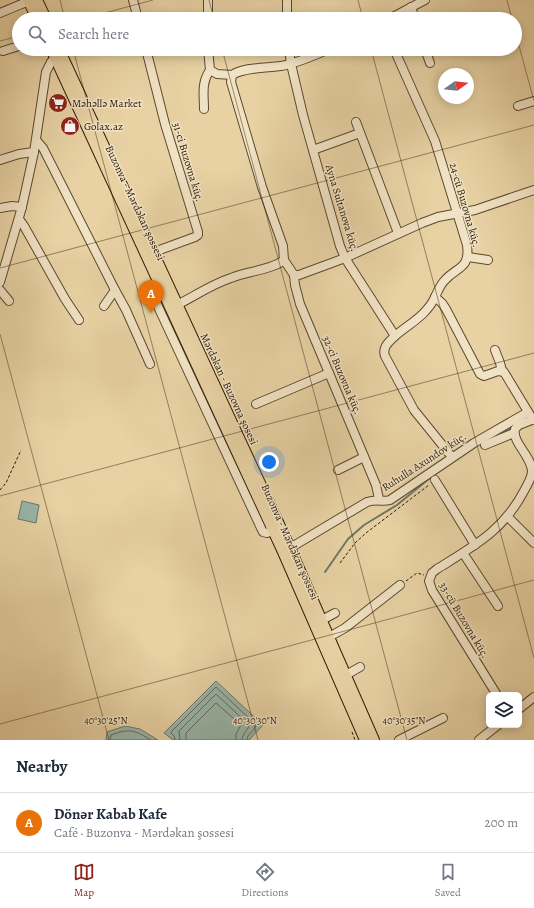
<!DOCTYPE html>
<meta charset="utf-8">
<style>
body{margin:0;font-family:Alegreya,serif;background:#f2f2f3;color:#1f2937}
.controls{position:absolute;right:12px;bottom:12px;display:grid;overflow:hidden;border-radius:6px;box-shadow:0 2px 10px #0003}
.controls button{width:36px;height:36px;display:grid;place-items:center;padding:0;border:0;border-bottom:1px solid #e0e1e3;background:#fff;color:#1f2937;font:20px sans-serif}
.compass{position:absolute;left:438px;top:68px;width:36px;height:36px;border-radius:50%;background:#fff;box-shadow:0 2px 10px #0003;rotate:75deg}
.you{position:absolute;left:269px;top:462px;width:14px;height:14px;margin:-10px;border:3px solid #fff;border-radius:50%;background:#1a73e8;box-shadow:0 0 0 6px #1a73e833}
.badge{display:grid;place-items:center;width:26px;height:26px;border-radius:50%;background:#8f2418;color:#fff;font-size:13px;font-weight:700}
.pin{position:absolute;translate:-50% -33px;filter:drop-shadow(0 1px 2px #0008)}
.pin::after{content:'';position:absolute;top:21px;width:14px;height:12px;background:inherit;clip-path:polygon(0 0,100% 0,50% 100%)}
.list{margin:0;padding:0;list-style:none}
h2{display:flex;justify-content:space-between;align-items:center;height:52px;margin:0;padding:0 16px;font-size:17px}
h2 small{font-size:13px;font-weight:400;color:#747a83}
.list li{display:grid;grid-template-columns:26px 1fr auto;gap:12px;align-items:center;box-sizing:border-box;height:60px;padding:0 16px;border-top:1px solid #e0e1e3}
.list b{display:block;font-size:15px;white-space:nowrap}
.list p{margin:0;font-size:13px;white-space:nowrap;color:#747a83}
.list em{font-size:13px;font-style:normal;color:#747a83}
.icon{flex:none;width:22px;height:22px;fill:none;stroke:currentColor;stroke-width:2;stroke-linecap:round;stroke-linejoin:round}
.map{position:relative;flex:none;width:534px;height:740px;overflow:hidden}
.search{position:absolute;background:#fff;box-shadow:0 2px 10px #0003;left:12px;right:12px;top:12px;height:44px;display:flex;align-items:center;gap:10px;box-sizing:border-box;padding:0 14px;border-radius:22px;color:#747a83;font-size:15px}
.sheet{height:112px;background:#fff}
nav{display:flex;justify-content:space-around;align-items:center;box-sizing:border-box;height:56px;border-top:1px solid #e0e1e3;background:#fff;font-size:11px;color:#747a83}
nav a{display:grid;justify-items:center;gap:2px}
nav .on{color:#8f2418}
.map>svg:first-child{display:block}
.water{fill:#98b6ab;stroke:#6d7869}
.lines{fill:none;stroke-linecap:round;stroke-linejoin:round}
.shore{stroke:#626858;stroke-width:1}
.stream{stroke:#6d7869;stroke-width:2}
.minor-casing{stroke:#5c492d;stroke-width:10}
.major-casing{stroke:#2d1b05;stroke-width:12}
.path{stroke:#2d1b05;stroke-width:1;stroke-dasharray:3 2;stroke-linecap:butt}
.minor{stroke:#f0e2c4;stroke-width:8}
.major{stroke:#e8d2a4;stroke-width:10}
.ticks{fill:none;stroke:#2d1b05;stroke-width:1;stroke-opacity:0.45}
.labels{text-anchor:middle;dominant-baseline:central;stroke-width:3;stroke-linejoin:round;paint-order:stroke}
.poi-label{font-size:11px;fill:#2d1b05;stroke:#f0e2c4;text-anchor:start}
.street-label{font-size:11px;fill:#2d1b05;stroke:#f0e2c4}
.ticks-label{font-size:10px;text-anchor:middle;fill:#2d1b05;stroke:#f0e2c4;stroke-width:3;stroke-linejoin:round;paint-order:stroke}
</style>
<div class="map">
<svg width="534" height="740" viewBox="0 0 534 740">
<rect width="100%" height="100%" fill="#e8d2a4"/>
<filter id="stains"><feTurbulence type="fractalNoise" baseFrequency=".005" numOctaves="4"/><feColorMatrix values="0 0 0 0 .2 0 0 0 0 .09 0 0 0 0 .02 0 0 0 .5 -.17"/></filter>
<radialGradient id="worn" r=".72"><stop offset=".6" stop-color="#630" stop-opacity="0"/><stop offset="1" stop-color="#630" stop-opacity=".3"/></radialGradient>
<!-- water -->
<g class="water">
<path d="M22,501L39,505L36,523L18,519Z"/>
<path d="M216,681L263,725L249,740H173L164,733Z"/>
<path d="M125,726L140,729L158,740H106L107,732Z"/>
</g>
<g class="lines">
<!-- shore -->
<g class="shore">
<path d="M110,740L111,735C130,728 134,730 151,740"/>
<path d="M175,740L174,736L171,733L172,731L216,687L256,725C255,731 247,733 247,740"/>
<path d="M180,740L179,731L216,694L249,725C248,731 242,733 242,740"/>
<path d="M186,740V733L216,703L241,725L236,734V740"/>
</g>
<!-- stream -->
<g class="stream">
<path d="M488,439L504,432L514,425"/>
<path d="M325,572L348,539L364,525L397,505L436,473"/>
</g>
<defs>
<g id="minor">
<path d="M133,0L138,19"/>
<path d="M208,0V19"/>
<path d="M287,0V19"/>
<path d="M411,7L415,19"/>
<path d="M0,13L29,1"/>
<path d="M389,19L425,0"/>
<path d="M146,49L165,124L198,232V235L195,237L154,252"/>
<path d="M208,49L210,70L217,74L232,75"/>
<path d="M289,49L291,64L303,115L340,246L345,258L395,336C389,342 382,347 385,356L414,410L452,457"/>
<path d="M394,49L435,141L467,245C470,269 458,266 445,280C440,285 438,291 435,297L442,303L446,309L480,374L484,376L498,371L504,372L533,420"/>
<path d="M425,49L430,63"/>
<path d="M3,51L19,46"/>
<path d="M232,75C243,67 268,68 281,66C298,63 313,56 329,49"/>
<path d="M518,106L534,101"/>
<path d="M204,109C204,95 201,83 210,70"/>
<path d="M356,122L398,233"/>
<path d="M37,141L43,148L115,290L126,310L150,364"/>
<path d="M313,150L360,133"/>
<path d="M0,160L19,154L34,152"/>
<path d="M0,208L12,206L22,207"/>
<path d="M19,219L24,226L65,299L79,320"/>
<path d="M468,257L488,260"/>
<path d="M284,260L294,275L295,285L300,304L376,485L379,499"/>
<path d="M294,275H299L345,258L422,223L438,217L475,210L534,190"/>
<path d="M0,282L22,207L34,152L46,72L51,62L55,58"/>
<path d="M161,288L154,292V298L261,528L263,532L267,533L273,531"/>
<path d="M0,290L9,301"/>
<path d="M177,305C195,296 212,284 231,278C245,272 274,269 284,260L283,246L262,187L231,82L232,75"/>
<path d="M104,306L115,290"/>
<path d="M395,336C409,324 427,315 435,297"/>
<path d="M495,350L500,363L502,371"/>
<path d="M256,404L329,373"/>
<path d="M485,445L514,433"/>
<path d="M338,470L364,457"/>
<path d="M435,480L475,545"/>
<path d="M508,517L534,543"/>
<path d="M290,548L367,502C376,499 383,502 390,500L474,443L528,412"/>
<path d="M463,553L498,606"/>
<path d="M322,620L335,613"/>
<path d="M329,637L345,628L400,585"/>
<path d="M346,675L360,667"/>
<path d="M497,695L432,590L429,581L432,573L437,569C474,546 503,531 524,491C527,485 532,478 532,471C531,455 512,443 515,429L519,425L534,419"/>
<path d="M519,709L534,697"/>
<path d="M399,740L443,718"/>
<path d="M479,740L498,725"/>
</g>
<g id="major">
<path d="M28,0L37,19"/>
<path d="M37,0L46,19"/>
<path d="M51,49L283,552L365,740"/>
<path d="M59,49L290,548L374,740"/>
</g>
</defs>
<!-- minor casing -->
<use href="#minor" class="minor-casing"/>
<!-- major casing -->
<use href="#major" class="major-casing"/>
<!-- path -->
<g class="path">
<path d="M0,490L6,483L21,450"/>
<path d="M340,563L355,543L366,533L429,485"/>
<path d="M406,581L417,573L424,575"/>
<path d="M352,732L355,740"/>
</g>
<!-- minor -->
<use href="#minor" class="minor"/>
<!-- major -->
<use href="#major" class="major"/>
</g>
<!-- ticks -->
<path class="ticks" d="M60,0L65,19M209,0L214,19M358,0L363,19M507,0L512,19M82,19L153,0M515,31L534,101M0,41L19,36M73,49L258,740M222,49L407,740M371,49L534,658M0,268L534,125M0,334L109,740M0,496L534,353M0,724L534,580"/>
<!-- icons -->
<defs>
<symbol id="supermarket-disc" viewBox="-11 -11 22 22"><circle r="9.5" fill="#8f2418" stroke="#f0e2c4"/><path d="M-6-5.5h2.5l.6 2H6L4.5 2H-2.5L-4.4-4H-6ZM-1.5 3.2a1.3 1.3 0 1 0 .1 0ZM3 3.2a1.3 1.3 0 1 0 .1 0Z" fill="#fff"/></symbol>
<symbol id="shop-disc" viewBox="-11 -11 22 22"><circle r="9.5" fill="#8f2418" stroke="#f0e2c4"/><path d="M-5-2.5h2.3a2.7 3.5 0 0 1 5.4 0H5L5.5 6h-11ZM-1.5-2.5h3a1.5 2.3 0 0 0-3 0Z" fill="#fff"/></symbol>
</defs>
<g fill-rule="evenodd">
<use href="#supermarket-disc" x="47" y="92" width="22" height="22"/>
<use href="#shop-disc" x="59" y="115" width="22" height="22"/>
</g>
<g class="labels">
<!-- poi labels -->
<g class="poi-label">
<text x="72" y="103">Məhəllə Market</text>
<text x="84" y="126">Golax.az</text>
</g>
<!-- street labels -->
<g class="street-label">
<text transform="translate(188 162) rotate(73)">31-ci Buzovna küç.</text>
<text transform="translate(135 203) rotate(65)">Buzonva - Mərdəkan şossesi</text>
<text transform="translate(465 205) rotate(74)">24-cü Buzovna küç.</text>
<text transform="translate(342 208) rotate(73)">Ayna Sultanova küç.</text>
<text transform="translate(342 375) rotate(67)">32-ci Buzovna küç.</text>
<text transform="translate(229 389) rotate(65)">Mərdəkan - Buzovna şosesi</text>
<text transform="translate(424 462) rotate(-33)">Ruhulla Axundov küç.</text>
<text transform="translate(290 542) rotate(66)">Buzonva - Mərdəkan şossesi</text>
<text transform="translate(464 620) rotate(59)">33-cü Buzovna küç.</text>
</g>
</g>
<g class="ticks-label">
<text x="106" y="724">40°30'25"N</text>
<text x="255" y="724">40°30'30"N</text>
<text x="404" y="724">40°30'35"N</text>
</g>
<rect width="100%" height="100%" filter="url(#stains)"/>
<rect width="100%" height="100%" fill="url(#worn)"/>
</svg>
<div class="controls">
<button><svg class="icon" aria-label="layers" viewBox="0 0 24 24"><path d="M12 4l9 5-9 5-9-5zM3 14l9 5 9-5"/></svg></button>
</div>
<svg class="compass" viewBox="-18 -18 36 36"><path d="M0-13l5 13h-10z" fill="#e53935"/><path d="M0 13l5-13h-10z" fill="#747a83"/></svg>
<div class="you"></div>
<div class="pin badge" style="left:151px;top:313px;background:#e8710a">A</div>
<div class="search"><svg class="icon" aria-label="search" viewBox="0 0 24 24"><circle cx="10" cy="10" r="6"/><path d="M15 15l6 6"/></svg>Search here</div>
</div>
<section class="sheet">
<h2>Nearby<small></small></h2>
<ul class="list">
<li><span class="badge" style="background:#e8710a">A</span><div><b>Dönər Kabab Kafe</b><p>Café · Buzonva - Mərdəkan şossesi</p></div><em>200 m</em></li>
</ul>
</section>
<nav>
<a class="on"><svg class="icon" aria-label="map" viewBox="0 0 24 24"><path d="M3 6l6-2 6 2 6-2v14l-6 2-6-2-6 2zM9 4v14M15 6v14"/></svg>Map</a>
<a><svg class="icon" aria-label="directions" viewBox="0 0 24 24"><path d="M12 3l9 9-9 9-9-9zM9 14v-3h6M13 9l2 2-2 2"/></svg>Directions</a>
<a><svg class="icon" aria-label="saved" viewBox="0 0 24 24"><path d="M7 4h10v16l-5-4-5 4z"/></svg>Saved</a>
</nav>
